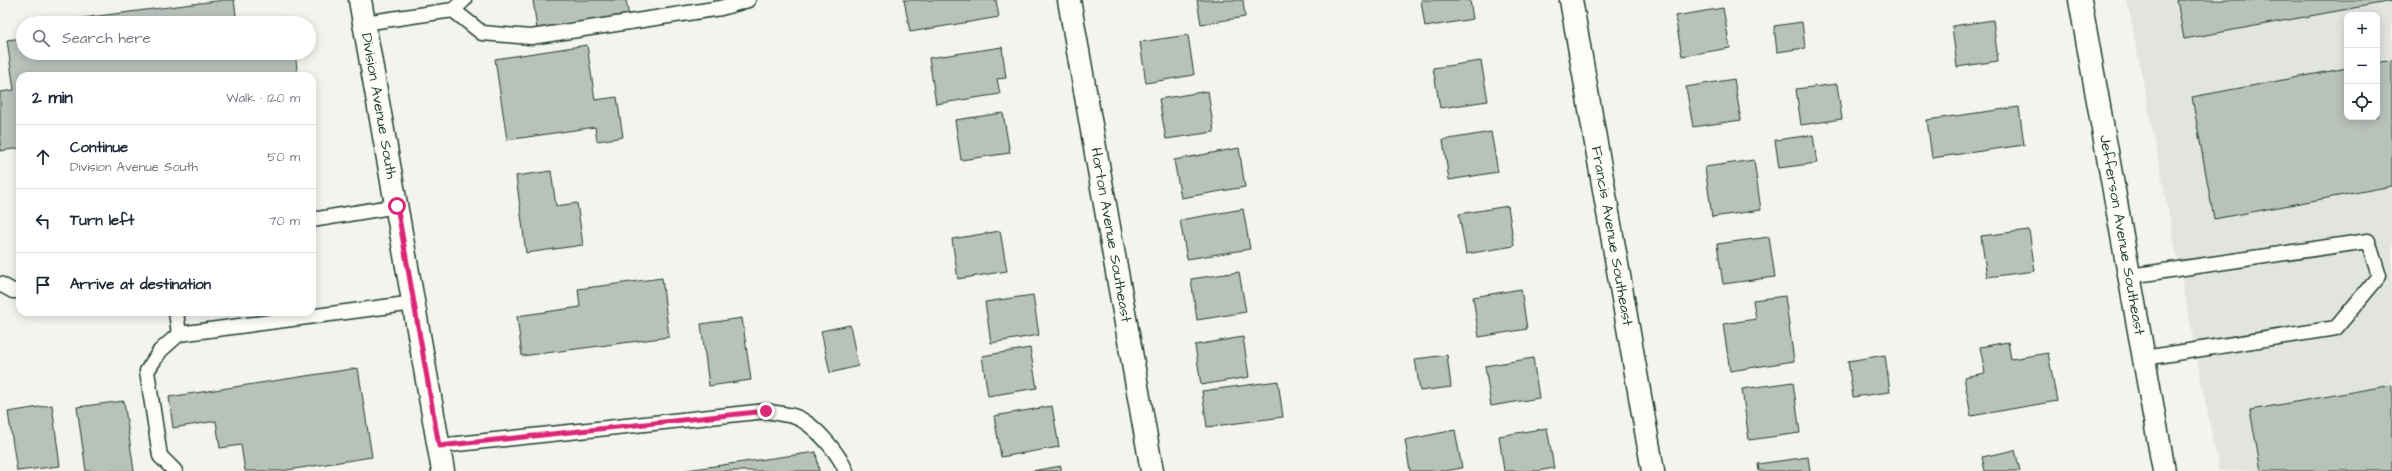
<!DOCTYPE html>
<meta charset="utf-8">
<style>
body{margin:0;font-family:"Architects Daughter",sans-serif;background:#f2f2f3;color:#1f2937}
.controls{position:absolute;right:12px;top:12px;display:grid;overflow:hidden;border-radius:8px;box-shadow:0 2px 10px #0003}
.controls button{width:36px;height:36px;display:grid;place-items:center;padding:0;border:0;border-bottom:1px solid #e0e1e3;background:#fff;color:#1f2937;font:20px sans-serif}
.stop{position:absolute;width:12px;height:12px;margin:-9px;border:3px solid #db2777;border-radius:50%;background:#fff}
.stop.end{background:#db2777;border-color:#fff;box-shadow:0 1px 4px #0008}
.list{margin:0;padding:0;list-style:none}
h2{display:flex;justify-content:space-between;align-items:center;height:52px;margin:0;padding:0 16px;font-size:17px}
h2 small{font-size:13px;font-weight:400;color:#747a83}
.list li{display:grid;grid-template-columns:26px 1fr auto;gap:12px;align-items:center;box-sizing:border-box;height:64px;padding:0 16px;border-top:1px solid #e0e1e3}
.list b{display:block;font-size:15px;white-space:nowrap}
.list p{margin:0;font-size:13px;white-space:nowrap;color:#747a83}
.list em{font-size:13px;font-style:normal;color:#747a83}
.icon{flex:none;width:22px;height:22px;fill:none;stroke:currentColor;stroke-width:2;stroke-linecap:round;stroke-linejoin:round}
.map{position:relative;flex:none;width:2392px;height:471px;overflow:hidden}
.search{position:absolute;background:#fff;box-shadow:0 2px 10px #0003;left:16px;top:16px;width:300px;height:44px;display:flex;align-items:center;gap:10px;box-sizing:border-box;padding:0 14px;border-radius:22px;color:#747a83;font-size:15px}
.panel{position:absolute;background:#fff;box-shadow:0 2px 10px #0003;left:16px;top:72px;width:300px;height:244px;border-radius:12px}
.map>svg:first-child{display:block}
.built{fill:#e2e5df;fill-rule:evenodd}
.building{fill:#b9c1bb;stroke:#1f3d34}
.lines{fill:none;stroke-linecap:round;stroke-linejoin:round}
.lane-casing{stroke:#1f3d34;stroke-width:17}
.street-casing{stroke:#1f3d34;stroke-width:25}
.primary-casing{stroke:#1f3d34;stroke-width:25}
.lane{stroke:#fdfcf7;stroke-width:14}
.street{stroke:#fdfcf7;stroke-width:22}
.primary{stroke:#fdfcf7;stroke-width:22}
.route{stroke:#db2777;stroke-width:5}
.labels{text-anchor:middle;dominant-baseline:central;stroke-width:3.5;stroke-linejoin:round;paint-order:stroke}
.street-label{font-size:15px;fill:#1f3d34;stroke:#fdfcf7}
</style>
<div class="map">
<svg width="2392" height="471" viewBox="0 0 2392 471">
<rect width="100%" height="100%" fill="#f4f4ef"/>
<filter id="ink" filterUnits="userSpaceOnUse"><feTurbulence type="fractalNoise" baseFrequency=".025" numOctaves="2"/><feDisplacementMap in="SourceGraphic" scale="8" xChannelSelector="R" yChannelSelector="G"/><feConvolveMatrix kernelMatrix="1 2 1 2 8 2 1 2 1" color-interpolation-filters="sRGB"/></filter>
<g filter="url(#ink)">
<!-- built -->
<path class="built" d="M2127,0H2392V471H2219ZM2347,15H2377V117H2347Z"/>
<!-- building -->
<g class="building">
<path d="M224,0H234L237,23H68L67,20Z"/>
<path d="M533,0H626L629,17L537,29Z"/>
<path d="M904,0H996L999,17L910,32Z"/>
<path d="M1197,0H1243L1245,17L1201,24Z"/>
<path d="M1421,0H1470L1473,19L1425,27Z"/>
<path d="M2177,0H2392V1L2184,39Z"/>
<path d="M1723,8L1730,48L1682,56L1675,16Z"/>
<path d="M1993,20L1998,61L1957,67L1952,26Z"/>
<path d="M1802,22L1805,48L1777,52L1774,26Z"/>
<path d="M1188,35L1194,75L1146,83L1140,42Z"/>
<path d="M23,38V53H241L242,59L295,53L298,76H20V148L0,151V92L14,90L7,40Z"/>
<path d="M587,45L595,100L617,97L623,137L597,141L595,127L507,140L495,59Z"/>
<path d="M1002,47L1006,78L997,79L1000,94L936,104L929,58Z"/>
<path d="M2392,60V186L2214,219L2192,97L2347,68V117H2377V63Z"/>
<path d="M1481,61L1488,101L1440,108L1433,68Z"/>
<path d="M1734,79L1741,120L1693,127L1686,87Z"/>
<path d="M1837,84L1842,119L1801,125L1796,89Z"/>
<path d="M1208,91L1214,132L1166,139L1159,99Z"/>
<path d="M2019,107L2024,145L1932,158L1927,120Z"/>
<path d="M1003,113L1010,153L961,160L955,120Z"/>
<path d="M1491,132L1498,172L1449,180L1443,140Z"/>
<path d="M1813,135L1817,163L1779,168L1775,140Z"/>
<path d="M1239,148L1245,187L1181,198L1174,160Z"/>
<path d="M1754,160L1761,210L1712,217L1705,167Z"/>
<path d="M551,171L556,206L577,203L583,245L526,253L516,176Z"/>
<path d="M1508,206L1514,246L1466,254L1459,214Z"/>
<path d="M1243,209L1250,249L1187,259L1180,220Z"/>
<path d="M2029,230L2035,271L1987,277L1981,236Z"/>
<path d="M1000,231L1007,271L958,279L952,239Z"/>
<path d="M1769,237L1775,277L1723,284L1717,244Z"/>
<path d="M1239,272L1246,312L1197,320L1191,279Z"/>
<path d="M662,278L669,337L522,356L517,316L580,307L578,289Z"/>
<path d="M1521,289L1527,329L1479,337L1473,297Z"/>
<path d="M1033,295L1039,335L991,343L985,302Z"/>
<path d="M1785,296L1794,361L1730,371L1723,324L1756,319L1753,300Z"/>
<path d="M742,318L751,380L709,386L701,324Z"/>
<path d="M850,325L858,366L830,373L821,331Z"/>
<path d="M1243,337L1249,377L1201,385L1195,345Z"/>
<path d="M2008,342L2011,359L2048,353L2057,401L1971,416L1964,377L1985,373L1980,347Z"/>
<path d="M1030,348L1037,388L988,396L982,356Z"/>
<path d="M1447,355L1451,387L1420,391L1415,359Z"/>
<path d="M1885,355L1890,392L1853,397L1848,361Z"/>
<path d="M1533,358L1539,398L1491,406L1485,366Z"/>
<path d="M358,368L372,457L281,471H245L241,445L220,448L216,421L173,428L169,397Z"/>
<path d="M1278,381L1283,417L1207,427L1202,391Z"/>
<path d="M1793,382L1800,433L1749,440L1742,389Z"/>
<path d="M2392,385V471H2261L2250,410Z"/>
<path d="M124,401L134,471H86L77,407Z"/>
<path d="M52,405L60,466L17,471L8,412Z"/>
<path d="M1052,406L1059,447L1001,457L994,416Z"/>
<path d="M1547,428L1554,468L1538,471H1504L1499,436Z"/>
<path d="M1455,430L1462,468L1445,471H1410L1405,440Z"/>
<path d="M2015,450L2020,471H1985L1982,457Z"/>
<path d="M816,452L819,471H679Z"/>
<path d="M1808,457L1810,471H1759L1758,464Z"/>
<path d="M1061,466V471H1032Z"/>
</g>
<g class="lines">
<defs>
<g id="lane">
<path d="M453,10L482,33L531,37L721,8L748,0"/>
<path d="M364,23L453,10L464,0"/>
<path d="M312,220L397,206"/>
<path d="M2130,276L2368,241L2379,276L2336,328L2144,358"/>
<path d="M0,284L13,291H20"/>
<path d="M176,312L179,334L414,303"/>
<path d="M439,446L766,411C775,413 784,414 793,416C813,422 838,452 846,471"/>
<path d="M175,471L160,456L147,371L160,351L179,334"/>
</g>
<g id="street">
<path d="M1069,0L1152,471"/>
<path d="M1571,0L1653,471"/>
<path d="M2080,0L2164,471"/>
</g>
<path id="primary" d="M360,0L443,471"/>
</defs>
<!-- lane casing -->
<use href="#lane" class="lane-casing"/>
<!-- street casing -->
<use href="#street" class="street-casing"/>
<!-- primary casing -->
<use href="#primary" class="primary-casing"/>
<!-- lane -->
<use href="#lane" class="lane"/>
<!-- street -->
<use href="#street" class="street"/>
<!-- primary -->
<use href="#primary" class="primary"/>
</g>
</g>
<g class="lines" filter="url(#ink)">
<!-- route -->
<path class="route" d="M397,206L439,446L766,411"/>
</g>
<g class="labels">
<!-- street labels -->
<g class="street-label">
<text transform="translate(379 106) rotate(80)">Division Avenue South</text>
<text transform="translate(1111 235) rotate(80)">Horton Avenue Southeast</text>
<text transform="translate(2122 235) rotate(80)">Jefferson Avenue Southeast</text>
<text transform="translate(1612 236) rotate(80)">Francis Avenue Southeast</text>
</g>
</g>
</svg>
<div class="controls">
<button>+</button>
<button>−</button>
<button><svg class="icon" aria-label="locate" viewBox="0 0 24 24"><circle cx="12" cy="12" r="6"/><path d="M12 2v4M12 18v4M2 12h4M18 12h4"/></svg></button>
</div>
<div class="stop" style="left:397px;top:206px"></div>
<div class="stop end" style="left:766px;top:411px"></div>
<div class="search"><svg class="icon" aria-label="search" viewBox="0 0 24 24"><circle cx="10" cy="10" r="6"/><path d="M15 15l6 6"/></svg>Search here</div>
<section class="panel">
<h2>2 min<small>Walk · 120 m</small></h2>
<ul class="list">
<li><svg class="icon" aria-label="ahead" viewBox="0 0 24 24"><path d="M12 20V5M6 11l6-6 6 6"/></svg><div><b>Continue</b><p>Division Avenue South</p></div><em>50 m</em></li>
<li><svg class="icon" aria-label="left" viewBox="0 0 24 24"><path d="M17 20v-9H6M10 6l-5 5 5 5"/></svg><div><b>Turn left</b></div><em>70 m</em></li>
<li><svg class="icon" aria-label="arrive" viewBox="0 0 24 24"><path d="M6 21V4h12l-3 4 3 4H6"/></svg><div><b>Arrive at destination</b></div></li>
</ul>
</section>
</div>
